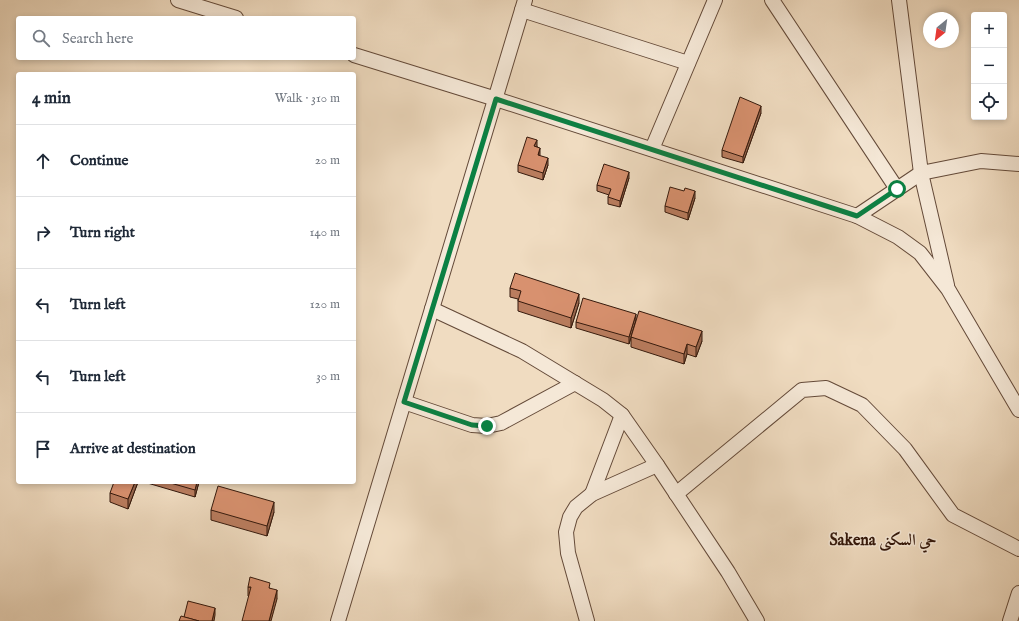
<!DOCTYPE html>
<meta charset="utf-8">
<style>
body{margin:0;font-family:"IM FELL English",Amiri,serif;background:#f2f2f3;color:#1f2937}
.controls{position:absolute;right:12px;top:12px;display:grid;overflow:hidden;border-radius:4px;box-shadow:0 2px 6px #0003}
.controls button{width:36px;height:36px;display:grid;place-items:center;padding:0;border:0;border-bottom:1px solid #e0e1e3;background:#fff;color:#1f2937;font:20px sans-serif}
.compass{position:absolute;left:923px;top:12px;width:36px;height:36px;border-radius:50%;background:#fff;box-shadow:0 2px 6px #0003;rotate:209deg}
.stop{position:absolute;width:12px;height:12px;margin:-9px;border:3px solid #0b8043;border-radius:50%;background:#fff}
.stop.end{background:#0b8043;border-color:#fff;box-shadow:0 1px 4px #0008}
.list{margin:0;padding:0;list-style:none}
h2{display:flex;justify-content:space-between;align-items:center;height:52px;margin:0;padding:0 16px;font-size:17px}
h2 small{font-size:13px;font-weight:400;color:#747a83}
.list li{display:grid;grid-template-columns:26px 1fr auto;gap:12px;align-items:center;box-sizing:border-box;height:72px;padding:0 16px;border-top:1px solid #e0e1e3}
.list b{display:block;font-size:15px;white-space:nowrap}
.list em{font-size:13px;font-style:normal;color:#747a83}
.icon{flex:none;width:22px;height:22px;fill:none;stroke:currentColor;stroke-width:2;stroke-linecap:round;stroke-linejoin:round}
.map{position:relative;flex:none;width:1019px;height:621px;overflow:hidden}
.search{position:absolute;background:#fff;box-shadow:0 2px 6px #0003;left:16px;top:16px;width:340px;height:44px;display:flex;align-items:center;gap:10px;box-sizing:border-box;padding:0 14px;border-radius:4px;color:#747a83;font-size:15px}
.panel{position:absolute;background:#fff;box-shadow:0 2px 6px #0003;left:16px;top:72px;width:340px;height:412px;border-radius:4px}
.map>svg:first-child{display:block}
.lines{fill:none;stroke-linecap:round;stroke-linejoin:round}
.street-casing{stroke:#644a39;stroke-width:16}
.street{stroke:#f5e8d7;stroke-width:14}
.wall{fill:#ba7d5f;stroke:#35190c}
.shaded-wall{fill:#97664e;stroke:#35190c}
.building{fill:#d8916f;stroke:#35190c}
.route{stroke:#0b8043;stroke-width:5}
.labels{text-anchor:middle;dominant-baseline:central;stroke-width:3;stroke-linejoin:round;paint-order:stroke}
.neighbourhood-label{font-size:16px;font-weight:bold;fill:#35190c;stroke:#f5e8d7}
</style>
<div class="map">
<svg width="1019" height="621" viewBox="0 0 1019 621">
<rect width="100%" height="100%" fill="#f0dcc1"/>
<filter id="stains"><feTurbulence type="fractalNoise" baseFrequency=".005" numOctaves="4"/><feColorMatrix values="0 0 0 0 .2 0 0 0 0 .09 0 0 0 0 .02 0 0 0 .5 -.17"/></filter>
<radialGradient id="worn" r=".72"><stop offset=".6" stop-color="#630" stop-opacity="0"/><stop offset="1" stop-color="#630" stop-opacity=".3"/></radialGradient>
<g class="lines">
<defs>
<g id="street">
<path d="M178,0L236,18"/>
<path d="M772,0L897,189"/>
<path d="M899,0L921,173L947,285"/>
<path d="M522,10L688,63"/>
<path d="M354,55L496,99L857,216L898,237L920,253L948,289L1019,410"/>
<path d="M652,149L715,0"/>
<path d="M857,216L921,173L981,161L1019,164"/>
<path d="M432,309L522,351L603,400L622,415L657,465L728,572L757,621"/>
<path d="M404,402L472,425L487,426L501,423L575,383"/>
<path d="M592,494L622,415"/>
<path d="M676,494L802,390L826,388L862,405L905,449L953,515L1019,549"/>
<path d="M338,621L525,0"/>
<path d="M587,621L568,553L566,532L570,517L576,507L592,494L657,465"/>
<path d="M1010,621L1019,593"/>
</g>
</defs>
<!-- street casing -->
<use href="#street" class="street-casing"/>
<!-- street -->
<use href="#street" class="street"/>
</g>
<!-- wall -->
<g class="wall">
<path d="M761,113L743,163L722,157V150Z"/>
<path d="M537,146L539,155L548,165L543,180L518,172V165Z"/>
<path d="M629,178L620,207L608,204V197L609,195L597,191V185Z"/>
<path d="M695,198L688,220L665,212V206Z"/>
<path d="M510,288L579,303L571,328L518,311V299L510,297Z"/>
<path d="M636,320L629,344L576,328V322Z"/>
<path d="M631,337L702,341L696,357L687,354L684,364L631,347Z"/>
<path d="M138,482L128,509L110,502V493Z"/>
<path d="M144,482H199L195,497Z"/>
<path d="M211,510L274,512L267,536L211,520Z"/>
<path d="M248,587L270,588L277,599L248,596Z"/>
</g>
<!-- shaded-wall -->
<g class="shaded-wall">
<path d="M761,106V113L743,163V157Z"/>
<path d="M537,140V146L534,153V146Z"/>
<path d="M540,148V155L538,161V155Z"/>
<path d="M548,158V165L543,180V173Z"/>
<path d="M629,172V178L620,207V201Z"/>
<path d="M695,191V198L688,220V213Z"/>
<path d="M579,294V303L571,328V318Z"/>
<path d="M636,314V320L629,344V337Z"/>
<path d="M702,331V341L696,357V347Z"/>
<path d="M687,344V354L684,364V354Z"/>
<path d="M135,482H138L128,509V499Z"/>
<path d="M197,482H199L195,497V490Z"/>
<path d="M274,502V512L267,536V526Z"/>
<path d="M277,590V599L271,621H269Z"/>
<path d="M215,608V615L214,621H212Z"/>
</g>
<!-- building -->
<g class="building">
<path d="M740,97L761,106L743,157L722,150Z"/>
<path d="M527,137L537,140L534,146L540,148L538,155L548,158L543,173L518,165Z"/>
<path d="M604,164L629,172L620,201L608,197L611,189L597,185Z"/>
<path d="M670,187L684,191L685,188L695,191L688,213L665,206Z"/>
<path d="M515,273L579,294L571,318L518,301L521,291L510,288Z"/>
<path d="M583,298L636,314L629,337L576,322Z"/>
<path d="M639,311L702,331L696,347L687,344L684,354L631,337Z"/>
<path d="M114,482H135L128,499L110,493Z"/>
<path d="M167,482H197L195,490Z"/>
<path d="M218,486L274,502L267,526L211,510Z"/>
<path d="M250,577L270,583L269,588L277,590L269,621H242L251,587H248Z"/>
<path d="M188,601L215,608L212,621H199L184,617Z"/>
<path d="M181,616L199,621H179Z"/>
</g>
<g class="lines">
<!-- route -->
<path class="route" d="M487,426L472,425L404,402L496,99L857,216L897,189"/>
</g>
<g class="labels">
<!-- neighbourhood labels -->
<g class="neighbourhood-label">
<text x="883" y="541">Sakena حي السكنى</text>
</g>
</g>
<rect width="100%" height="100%" filter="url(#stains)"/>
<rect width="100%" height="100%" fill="url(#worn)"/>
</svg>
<div class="controls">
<button>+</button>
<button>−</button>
<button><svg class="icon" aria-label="locate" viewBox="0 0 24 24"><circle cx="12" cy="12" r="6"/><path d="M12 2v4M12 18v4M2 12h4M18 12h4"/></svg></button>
</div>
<svg class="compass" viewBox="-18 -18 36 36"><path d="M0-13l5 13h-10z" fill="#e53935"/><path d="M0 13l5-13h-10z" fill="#747a83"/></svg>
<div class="stop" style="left:897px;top:189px"></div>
<div class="stop end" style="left:487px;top:426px"></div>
<div class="search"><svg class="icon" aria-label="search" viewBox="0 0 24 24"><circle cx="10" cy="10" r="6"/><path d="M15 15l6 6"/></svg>Search here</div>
<section class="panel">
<h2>4 min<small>Walk · 310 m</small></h2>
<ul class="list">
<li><svg class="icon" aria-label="ahead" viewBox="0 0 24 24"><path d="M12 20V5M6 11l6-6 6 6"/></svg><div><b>Continue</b></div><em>20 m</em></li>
<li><svg class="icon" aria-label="right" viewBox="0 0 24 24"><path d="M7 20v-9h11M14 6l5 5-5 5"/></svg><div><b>Turn right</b></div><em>140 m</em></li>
<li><svg class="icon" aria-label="left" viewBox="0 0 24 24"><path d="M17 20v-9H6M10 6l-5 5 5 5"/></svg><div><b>Turn left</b></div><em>120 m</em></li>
<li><svg class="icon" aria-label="left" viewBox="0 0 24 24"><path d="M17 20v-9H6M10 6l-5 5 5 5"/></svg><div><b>Turn left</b></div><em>30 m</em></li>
<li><svg class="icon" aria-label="arrive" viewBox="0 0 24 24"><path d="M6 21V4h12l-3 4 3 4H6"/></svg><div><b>Arrive at destination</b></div></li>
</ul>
</section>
</div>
